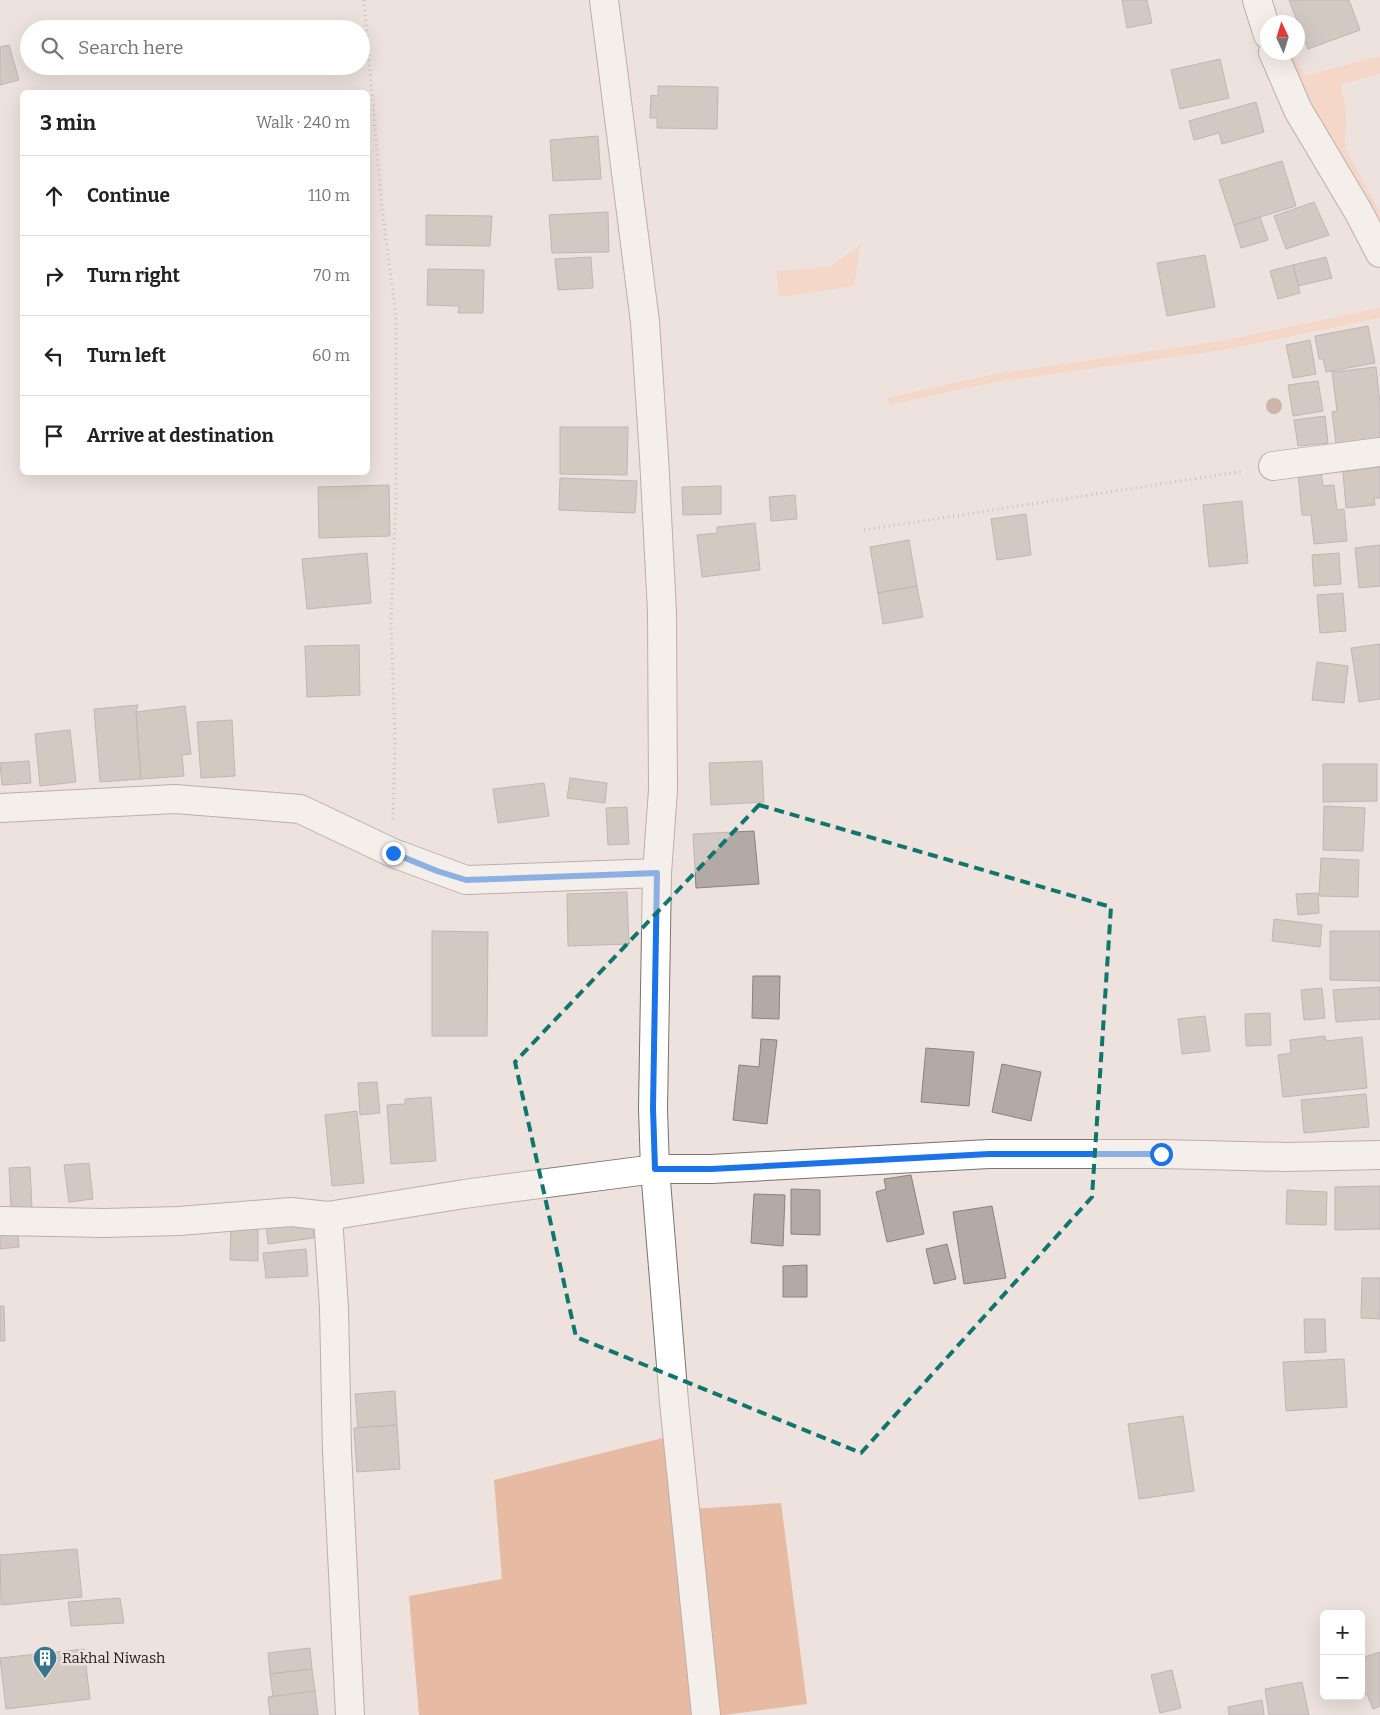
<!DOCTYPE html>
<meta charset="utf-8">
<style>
body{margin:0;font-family:Bitter,serif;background:#f2f2f2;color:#222}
.controls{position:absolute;right:15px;bottom:15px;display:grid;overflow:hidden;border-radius:8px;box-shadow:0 5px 20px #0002}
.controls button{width:45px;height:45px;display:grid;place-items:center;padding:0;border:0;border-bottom:1px solid #e0e0e0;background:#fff;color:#222;font:25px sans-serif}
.compass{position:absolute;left:1260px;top:15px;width:45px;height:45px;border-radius:50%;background:#fff;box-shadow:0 5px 20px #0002;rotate:356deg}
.stop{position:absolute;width:15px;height:15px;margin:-11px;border:4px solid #1a73e8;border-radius:50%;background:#fff}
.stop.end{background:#1a73e8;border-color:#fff;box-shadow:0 1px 5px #0008}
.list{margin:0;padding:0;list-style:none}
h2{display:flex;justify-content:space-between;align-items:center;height:65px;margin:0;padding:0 20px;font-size:21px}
h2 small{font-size:16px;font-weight:400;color:#767676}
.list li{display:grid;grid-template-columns:32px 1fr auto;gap:15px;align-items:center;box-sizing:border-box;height:80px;padding:0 20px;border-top:1px solid #e0e0e0}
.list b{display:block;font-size:19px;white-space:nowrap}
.list em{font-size:16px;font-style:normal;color:#767676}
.icon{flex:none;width:28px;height:28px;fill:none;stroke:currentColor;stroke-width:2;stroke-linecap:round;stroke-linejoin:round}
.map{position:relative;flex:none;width:1380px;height:1715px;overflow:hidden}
.search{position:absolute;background:#fff;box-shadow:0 5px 20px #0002;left:20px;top:20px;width:350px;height:55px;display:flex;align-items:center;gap:12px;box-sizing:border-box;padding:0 18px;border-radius:28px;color:#767676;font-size:19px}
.panel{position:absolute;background:#fff;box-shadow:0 5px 20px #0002;left:20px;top:90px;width:350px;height:385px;border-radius:8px}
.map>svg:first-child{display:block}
.green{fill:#fec9b0}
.forest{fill:#e0895e}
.building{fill:#b4aaa5;stroke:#8b817d}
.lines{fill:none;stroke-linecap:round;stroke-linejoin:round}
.minor-casing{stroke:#7c726d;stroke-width:30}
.path{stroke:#9f9793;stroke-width:3;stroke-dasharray:1 4;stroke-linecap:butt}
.minor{stroke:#fff;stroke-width:28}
.tree{fill:#a5816e}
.route{stroke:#1a73e8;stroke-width:6}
.marked{fill:none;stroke:#0f766e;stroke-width:4;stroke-dasharray:10 6;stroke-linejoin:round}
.labels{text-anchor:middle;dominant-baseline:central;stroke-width:5;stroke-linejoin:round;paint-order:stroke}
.poi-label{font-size:15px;fill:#231f1d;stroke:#ede2dd;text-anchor:start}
</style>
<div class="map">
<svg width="1380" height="1715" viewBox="0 0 1380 1715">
<rect width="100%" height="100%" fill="#ede2dd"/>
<!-- green -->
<g class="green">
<path d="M1285,53H1292L1305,76L1380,56V74L1341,84L1346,113L1345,148L1380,212V236L1304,99Z"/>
<path d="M860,245L854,286L779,297L777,271L830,267Z"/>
<path d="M1380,308V318L1223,350L994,382L889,405L888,398L995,374L1222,341Z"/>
</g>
<!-- forest -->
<path class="forest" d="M667,1437L676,1510L781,1503L807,1704L724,1715H419L409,1596L502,1579L494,1480Z"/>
<!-- building -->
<g class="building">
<path d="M1122,0H1147L1152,23L1127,28Z"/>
<path d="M1289,0H1349L1360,30L1308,49Z"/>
<path d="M9,45L19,80L0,85V47Z"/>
<path d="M1220,59L1229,98L1180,109L1171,70Z"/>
<path d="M658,86L718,87L717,129L657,128V118H650L651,95L658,96Z"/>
<path d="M1256,102L1264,132L1222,144L1219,133L1194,140L1189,121Z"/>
<path d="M598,136L601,179L553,181L550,140Z"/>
<path d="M1282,161L1296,206L1234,225L1219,180Z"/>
<path d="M1314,202L1329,235L1286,249L1274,216Z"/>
<path d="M608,212L609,252L552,253L549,215Z"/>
<path d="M426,215L492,216L490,246L426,245Z"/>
<path d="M1260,217L1268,240L1241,248L1234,225Z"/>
<path d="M1205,255L1215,307L1167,316L1157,263Z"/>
<path d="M591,257L593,288L558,290L555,259Z"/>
<path d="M1326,257L1332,278L1298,286L1293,265Z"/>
<path d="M1293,265L1300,293L1278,299L1270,271Z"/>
<path d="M428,269L484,270L483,313H458L459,306L427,305Z"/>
<path d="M1368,326L1375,363L1326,372L1323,359H1319L1315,336Z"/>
<path d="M1310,340L1316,374L1293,378L1286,345Z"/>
<path d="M1376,367L1380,404V439L1336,444L1332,412L1337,411L1332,372Z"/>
<path d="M1318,381L1323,411L1293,416L1288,385Z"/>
<path d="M1325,416L1328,443L1298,446L1294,420Z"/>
<path d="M560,427H628L627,475L560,474Z"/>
<path d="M1380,466V498H1374L1375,505L1346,508L1343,472Z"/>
<path d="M1321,472L1323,486L1334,485L1337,510L1344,509L1347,541L1314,544L1311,515H1302L1298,474Z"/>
<path d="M560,478L637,481L635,513L559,510Z"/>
<path d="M389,485L390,536L319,538L318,487Z"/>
<path d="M721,486V514L683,515L682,487Z"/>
<path d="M795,495L797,519L771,521L769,497Z"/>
<path d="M1242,501L1248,563L1209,567L1203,505Z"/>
<path d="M1026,514L1031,555L997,560L991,519Z"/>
<path d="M755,523L760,570L702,577L697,535L717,533V527Z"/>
<path d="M909,540L917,586L878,593L870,547Z"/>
<path d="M1380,545V586L1359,588L1355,548Z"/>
<path d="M367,553L371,603L307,609L302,559Z"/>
<path d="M1339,553L1341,584L1314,586L1312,555Z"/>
<path d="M917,586L923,617L883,624L878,593Z"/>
<path d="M1343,593L1346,631L1320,633L1317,595Z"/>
<path d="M1380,644V699L1359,702L1351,648Z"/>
<path d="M359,645L360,695L307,697L305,646Z"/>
<path d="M1317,662L1348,666L1344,703L1312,700Z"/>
<path d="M138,705L136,712L141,779L100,782L94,709Z"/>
<path d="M185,706L191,754L182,755L184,776L141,779L136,712Z"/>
<path d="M232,720L235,776L201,778L197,722Z"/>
<path d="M70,730L76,782L40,786L35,734Z"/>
<path d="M29,761L31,783L2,785L0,763Z"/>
<path d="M762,761L764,802L711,805L709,763Z"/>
<path d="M1323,764H1377V801L1323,802Z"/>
<path d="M570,778L607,783L605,803L567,798Z"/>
<path d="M544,783L549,816L498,823L493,789Z"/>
<path d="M1324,806L1365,808L1363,851L1323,850Z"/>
<path d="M627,807L629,844L608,845L606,808Z"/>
<path d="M754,831L759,884L696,888L693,834Z"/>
<path d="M1321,858L1359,860L1358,897L1319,896Z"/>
<path d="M627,892L629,944L568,946L567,894Z"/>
<path d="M1318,893L1319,913L1298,915L1296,894Z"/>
<path d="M1274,919L1322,925L1320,947L1272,941Z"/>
<path d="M432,931L488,932L487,1036H432Z"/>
<path d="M1330,931H1380V981L1330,980Z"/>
<path d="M753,976H780L779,1019L752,1018Z"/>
<path d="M1380,987V1019L1336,1022L1333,990Z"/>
<path d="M1322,988L1325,1018L1304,1020L1301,990Z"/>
<path d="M1270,1013L1271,1045L1246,1046L1245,1014Z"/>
<path d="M1205,1016L1210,1051L1182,1054L1178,1019Z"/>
<path d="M1325,1036L1326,1041L1362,1037L1367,1088L1283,1097L1278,1055L1291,1053L1290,1040Z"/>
<path d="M761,1039L777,1040L767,1124L733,1120L739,1065L759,1067Z"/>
<path d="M926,1048L974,1052L969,1106L921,1102Z"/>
<path d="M1002,1064L1041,1072L1031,1121L992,1112Z"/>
<path d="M377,1082L380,1113L360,1115L358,1083Z"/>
<path d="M1366,1094L1369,1127L1304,1133L1301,1100Z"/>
<path d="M431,1097L436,1161L391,1164L387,1105L405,1104V1099Z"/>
<path d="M357,1111L364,1183L332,1186L325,1115Z"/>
<path d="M89,1163L93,1199L69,1202L64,1165Z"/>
<path d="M30,1167L32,1208L11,1209L9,1168Z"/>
<path d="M911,1175L924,1234L887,1242L876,1192L886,1189L884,1179Z"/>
<path d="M1380,1186V1229L1335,1230V1187Z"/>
<path d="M791,1189L820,1190V1235L791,1234Z"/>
<path d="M1287,1190L1327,1192L1326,1225L1286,1224Z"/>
<path d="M754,1194L785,1195L783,1246L751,1243Z"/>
<path d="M992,1206L1006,1278L964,1284L953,1212Z"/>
<path d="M312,1219L314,1238L268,1244L266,1225Z"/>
<path d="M231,1221L258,1222V1261L230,1260Z"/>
<path d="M17,1224L19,1247L0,1249V1226Z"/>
<path d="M947,1244L956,1279L934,1284L926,1249Z"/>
<path d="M306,1249L308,1276L266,1278L263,1253Z"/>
<path d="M807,1265V1297H783V1266Z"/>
<path d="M1362,1278H1380V1319L1361,1318Z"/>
<path d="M0,1306H4L5,1341H0Z"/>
<path d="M1304,1319H1325L1326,1352L1305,1353Z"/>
<path d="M1344,1359L1347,1407L1286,1411L1283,1362Z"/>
<path d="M395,1391L397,1425L358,1428L355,1394Z"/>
<path d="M1183,1416L1194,1491L1139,1499L1128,1424Z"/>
<path d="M397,1425L400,1469L357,1472L354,1428Z"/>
<path d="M77,1549L82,1597L1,1605L0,1555Z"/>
<path d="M120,1598L124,1623L71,1626L68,1602Z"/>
<path d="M310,1648L312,1669L270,1674L268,1653Z"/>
<path d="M84,1649L90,1699L6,1709L0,1658Z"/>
<path d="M1380,1652V1706L1373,1709L1367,1694L1361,1696V1658Z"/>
<path d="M312,1669L315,1691L273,1697L270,1674Z"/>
<path d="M1172,1670L1181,1708L1160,1713L1151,1675Z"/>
<path d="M1302,1682L1309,1715H1269L1265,1689Z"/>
<path d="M315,1691L318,1715H270L268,1697Z"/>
<path d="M1262,1700L1264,1715H1229L1228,1707Z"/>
</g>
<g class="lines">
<defs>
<g id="minor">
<path d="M604,0L645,322L654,457L662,612L663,790L657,873L653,1109L655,1169L674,1402L706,1715"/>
<path d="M1257,0L1268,35"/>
<path d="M1273,52L1298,110L1358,211L1380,253"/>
<path d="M1273,466L1380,452"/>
<path d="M0,808L175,799L300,809L393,853L466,880L657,873"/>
<path d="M328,1216L334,1308L337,1451L350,1715"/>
<path d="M0,1221L104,1223L179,1221L291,1212L328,1216L464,1194L655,1169H711L989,1154H1161L1286,1157L1380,1155"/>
</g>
</defs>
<!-- minor casing -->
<use href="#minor" class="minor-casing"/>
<!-- path -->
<g class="path">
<path d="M364,0L382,209L396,316V491L391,621L395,737L393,822"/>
<path d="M864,530L1244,471"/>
</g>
<!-- minor -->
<use href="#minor" class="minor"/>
</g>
<!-- trees -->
<circle class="tree" cx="1274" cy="406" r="8"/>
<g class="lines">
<!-- route -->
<path class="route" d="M393,853L437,871L466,880L657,873L653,1108L655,1169H711L989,1154H1161"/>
</g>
<!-- marked area -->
<path d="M0 0H1380V1715H0ZM759,805L1111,907L1092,1197L861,1453L576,1337L515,1062Z" fill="#ede2dd" fill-opacity=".55" fill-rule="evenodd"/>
<path class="marked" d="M759,805L1111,907L1092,1197L861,1453L576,1337L515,1062Z"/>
<!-- icons -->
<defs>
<symbol id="building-pin" viewBox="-11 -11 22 30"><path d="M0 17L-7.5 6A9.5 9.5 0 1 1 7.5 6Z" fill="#38748b" stroke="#ede2dd"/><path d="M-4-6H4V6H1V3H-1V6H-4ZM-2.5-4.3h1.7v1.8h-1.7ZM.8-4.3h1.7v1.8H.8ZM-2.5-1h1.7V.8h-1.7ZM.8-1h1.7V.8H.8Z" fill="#fff"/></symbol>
</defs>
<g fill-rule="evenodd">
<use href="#building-pin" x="31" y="1644" width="28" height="38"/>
</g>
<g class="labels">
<!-- poi labels -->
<g class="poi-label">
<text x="62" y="1658">Rakhal Niwash</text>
</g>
</g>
</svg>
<div class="controls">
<button>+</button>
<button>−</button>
</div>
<svg class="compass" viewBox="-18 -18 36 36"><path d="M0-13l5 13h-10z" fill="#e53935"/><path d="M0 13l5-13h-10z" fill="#767676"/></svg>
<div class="stop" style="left:1161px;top:1154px"></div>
<div class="stop end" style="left:393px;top:853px"></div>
<div class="search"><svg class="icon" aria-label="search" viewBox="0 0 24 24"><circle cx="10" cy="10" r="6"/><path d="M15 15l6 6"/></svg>Search here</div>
<section class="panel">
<h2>3 min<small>Walk · 240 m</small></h2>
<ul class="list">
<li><svg class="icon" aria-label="ahead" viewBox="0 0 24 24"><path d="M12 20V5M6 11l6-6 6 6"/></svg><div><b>Continue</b></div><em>110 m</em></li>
<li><svg class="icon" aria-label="right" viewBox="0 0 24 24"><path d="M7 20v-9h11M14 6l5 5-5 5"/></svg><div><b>Turn right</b></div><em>70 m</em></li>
<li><svg class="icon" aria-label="left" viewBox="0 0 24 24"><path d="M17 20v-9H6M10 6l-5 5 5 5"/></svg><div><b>Turn left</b></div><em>60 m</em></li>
<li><svg class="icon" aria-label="arrive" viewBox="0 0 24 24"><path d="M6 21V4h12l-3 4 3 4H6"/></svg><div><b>Arrive at destination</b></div></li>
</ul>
</section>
</div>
